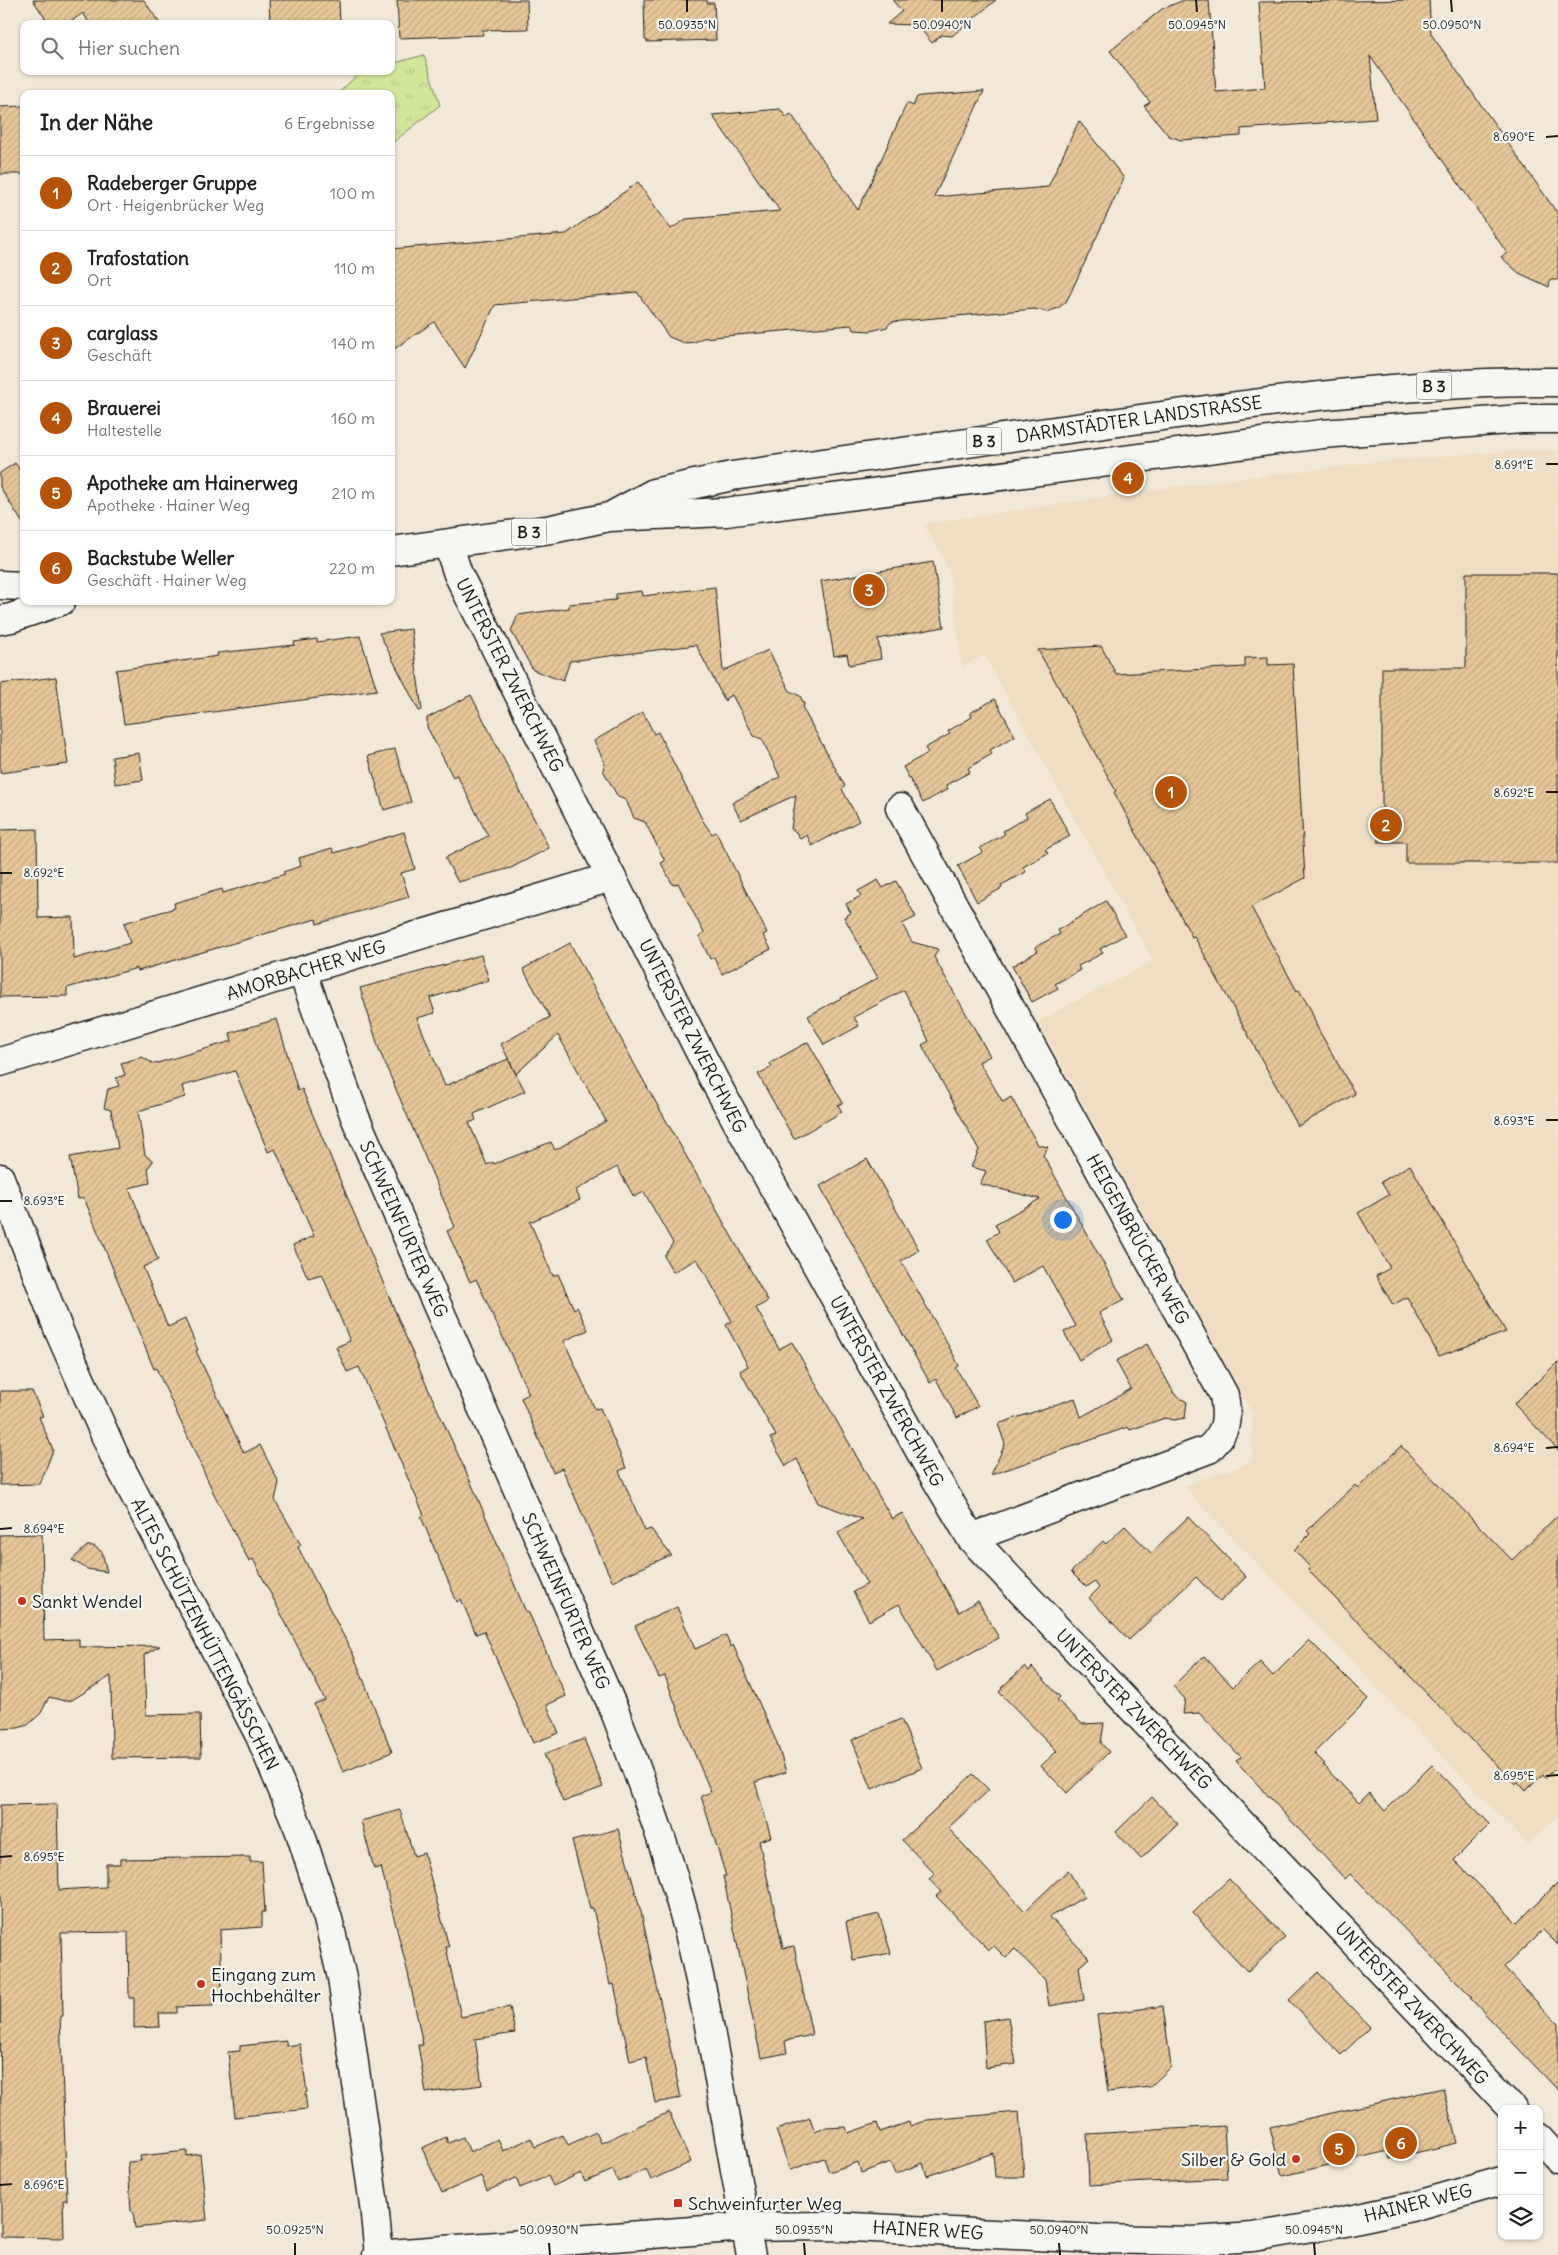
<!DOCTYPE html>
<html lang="de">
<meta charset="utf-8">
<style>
body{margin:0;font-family:Delius,sans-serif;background:#f6f6f6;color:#202124}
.controls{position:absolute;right:15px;bottom:15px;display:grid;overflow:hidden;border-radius:10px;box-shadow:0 1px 4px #0004}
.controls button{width:45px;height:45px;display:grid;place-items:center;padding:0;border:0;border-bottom:1px solid #e0e0e0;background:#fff;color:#202124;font:25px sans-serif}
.you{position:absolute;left:1062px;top:1219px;width:18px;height:18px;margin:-12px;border:4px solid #fff;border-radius:50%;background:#1a73e8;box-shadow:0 0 0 8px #1a73e833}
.badge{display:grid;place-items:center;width:32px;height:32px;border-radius:50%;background:#b45309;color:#fff;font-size:16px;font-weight:700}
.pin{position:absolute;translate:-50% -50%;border:2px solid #fff;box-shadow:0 1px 5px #0006}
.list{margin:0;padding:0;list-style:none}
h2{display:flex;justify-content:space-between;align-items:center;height:65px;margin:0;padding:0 20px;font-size:21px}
h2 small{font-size:16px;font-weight:400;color:#757577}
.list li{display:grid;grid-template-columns:32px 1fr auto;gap:15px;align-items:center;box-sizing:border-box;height:75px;padding:0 20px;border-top:1px solid #e0e0e0}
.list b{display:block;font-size:19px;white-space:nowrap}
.list p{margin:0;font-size:16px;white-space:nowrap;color:#757577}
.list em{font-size:16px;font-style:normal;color:#757577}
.icon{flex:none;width:28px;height:28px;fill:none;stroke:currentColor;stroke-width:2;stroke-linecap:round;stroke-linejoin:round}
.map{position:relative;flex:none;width:1558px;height:2255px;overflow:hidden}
.search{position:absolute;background:#fff;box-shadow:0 1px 4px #0004;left:20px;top:20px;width:375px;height:55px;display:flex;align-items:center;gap:12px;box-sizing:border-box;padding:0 18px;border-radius:10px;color:#757577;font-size:19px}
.panel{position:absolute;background:#fff;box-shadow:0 1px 4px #0004;left:20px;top:90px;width:375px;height:515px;border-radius:10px}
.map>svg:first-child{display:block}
.built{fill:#efdec4}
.park{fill:url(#park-tufts);stroke:#77825c}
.building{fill:url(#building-hatch);stroke:#1c1c1c}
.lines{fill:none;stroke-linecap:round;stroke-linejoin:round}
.minor-casing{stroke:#1c1c1c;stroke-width:31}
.major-casing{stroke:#1c1c1c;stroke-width:31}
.minor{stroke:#f6f6f2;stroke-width:28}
.major{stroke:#f6f6f2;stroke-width:28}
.ticks{fill:none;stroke:#1c1c1c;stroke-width:2}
.poi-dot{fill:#c8321e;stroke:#f6f6f2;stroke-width:2}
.labels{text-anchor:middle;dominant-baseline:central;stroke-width:4.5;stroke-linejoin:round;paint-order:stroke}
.shield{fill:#f6f6f2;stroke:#5d5d5c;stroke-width:1}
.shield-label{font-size:16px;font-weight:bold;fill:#1c1c1c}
.street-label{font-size:18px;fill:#1c1c1c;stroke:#f6f6f2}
.poi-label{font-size:18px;fill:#1c1c1c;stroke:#f6f6f2;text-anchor:start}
.ticks-label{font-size:12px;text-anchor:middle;fill:#1c1c1c;stroke:#f6f6f2;stroke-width:4.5;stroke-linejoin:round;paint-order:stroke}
</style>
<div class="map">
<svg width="1558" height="2255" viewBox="0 0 1558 2255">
<defs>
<pattern id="park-tufts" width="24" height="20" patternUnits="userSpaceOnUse" patternTransform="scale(1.25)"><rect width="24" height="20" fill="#d2e79c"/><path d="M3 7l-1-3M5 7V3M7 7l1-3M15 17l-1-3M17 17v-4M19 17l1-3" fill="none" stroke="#b4c686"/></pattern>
<pattern id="building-hatch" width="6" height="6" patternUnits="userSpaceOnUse" patternTransform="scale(1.25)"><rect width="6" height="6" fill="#e7c799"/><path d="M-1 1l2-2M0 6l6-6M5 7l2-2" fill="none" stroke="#c6aa83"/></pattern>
</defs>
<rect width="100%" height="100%" fill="#f2e8d7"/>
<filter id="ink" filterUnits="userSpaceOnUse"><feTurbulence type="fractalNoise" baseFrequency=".02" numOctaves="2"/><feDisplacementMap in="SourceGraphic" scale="10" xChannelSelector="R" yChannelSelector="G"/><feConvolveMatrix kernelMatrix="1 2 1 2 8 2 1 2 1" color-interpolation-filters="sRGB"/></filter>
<g filter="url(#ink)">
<!-- built -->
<path class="built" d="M1518,450H1558V1817L1528,1845L1183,1486L1252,1462V1413L1038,1021L1153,961L984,655L962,667L949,570L924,524L1178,486L1383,461Z"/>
<!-- park -->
<path class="park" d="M424,55L440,105L391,144V94H337L361,72L391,71V64Z"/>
<!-- building -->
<g class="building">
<path d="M33,0H144L160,24H90L83,13L67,24H49Z"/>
<path d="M269,0H339L340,24H270Z"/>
<path d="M397,0H527L528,29L482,30L483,35L399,38Z"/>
<path d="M644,0H707V3H714L716,40L647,42V40H645Z"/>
<path d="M892,0H996L952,36L941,35L932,43L917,25L887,24L902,11Z"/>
<path d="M1184,0H1209L1216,92L1265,88L1259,2L1429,0L1431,34L1558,214V280H1550L1549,287L1519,273L1501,257L1507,253L1370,56L1376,119L1241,129V136L1181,140L1169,136L1144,106L1150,102L1110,51L1162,9Z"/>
<path d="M984,91L934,197L1048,187L1079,121L1124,178L1071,292L1066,302L1058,308L1047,312L1034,309L891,322L887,327L870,331L854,330L851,325L702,338L695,342L684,343L669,337L637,292L495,305L465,368L434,322L391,351V249L566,234L638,182L671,229L686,219L780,211L712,115L780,109L786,117L791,114L858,210L907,103L913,106L917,97L921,96Z"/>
<path d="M24,106V174H0V107Z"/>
<path d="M15,463L24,476V525L0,487V473Z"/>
<path d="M933,562L944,627L878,639L881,659L849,665L847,654L834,656L821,581Z"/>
<path d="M1466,573H1558V863H1406V842H1378V809H1382V668H1466Z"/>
<path d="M715,587L723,671L768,650L790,691L800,696L804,704L803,709L845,786L842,789L859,821L812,846L807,835L800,839L796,832L791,829L796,795L741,820L732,803L780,777L762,739L754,736L732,695L726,698L725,701L696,645L570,661L563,681L533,670L511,631L518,615L569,608V604L616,600V594L642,591L643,596Z"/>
<path d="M411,629L422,710L419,711L379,633Z"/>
<path d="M360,636L377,690L124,724L116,670L218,656L217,653L295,645L294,642L317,639V642Z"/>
<path d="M1101,646L1116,674L1245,667V658L1268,657V665L1293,664L1305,878L1251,907L1297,991L1299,990L1311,1010L1317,1027L1355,1094L1298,1126L1194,936L1192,937L1114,792L1116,791L1038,650Z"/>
<path d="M56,677L68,764L0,773V684Z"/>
<path d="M471,695L549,848L511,868L458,882L445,858L488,836L457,775L453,777L427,727V718Z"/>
<path d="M995,699L1015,736L990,750L992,754L968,768L970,772L946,785L948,789L923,803L903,767L928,753L925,748L950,734L948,731L972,717L970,713Z"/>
<path d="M643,712L654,734L658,732L703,821L712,834L716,832L767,933L763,935L771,949L722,974L714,957L710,959L699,936L704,933L678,883L673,885L661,863L665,861L645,822L634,818L626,800L618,797L603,770L605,763L594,741Z"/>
<path d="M395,749L411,802L384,810L368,756Z"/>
<path d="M139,753L143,780L115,784L112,757Z"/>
<path d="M1050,799L1070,836L1045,850L1048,853L1023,867L1026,872L1001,885L1002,888L977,902L958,866L983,852L980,848L1005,834L1003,831L1027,817L1025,813Z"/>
<path d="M37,829L38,918L73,917L74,959L130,943L124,923L175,908L174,903L222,889L223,893L285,874L283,872L301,866L299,858L332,848L334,853L404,832L415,869L401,873L409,897L317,924L316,919L138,971L137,968L67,988V996L0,997V830Z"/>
<path d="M878,880L883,888L896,881L916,917L902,924L912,942L938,949L934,957L990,1056L979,1062L1003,1102L1011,1097L1038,1145L1048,1147L1043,1155L1124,1300L1099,1313L1113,1340L1079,1360L1064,1332L1076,1326L1043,1266L1012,1283L987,1239L999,1232L995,1224L1040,1199L980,1184L986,1171L971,1167L979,1150L922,1045L929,1041L904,990L854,1017L859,1026L824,1045L808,1016L878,978L844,917L851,913L846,904L861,896L858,891Z"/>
<path d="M1106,901L1125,935L1100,949L1103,953L1078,966L1080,970L1055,984L1058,988L1032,1002L1012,966L1038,951L1035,947L1060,934L1058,930Z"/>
<path d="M570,943L637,1069L768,1301L756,1308L779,1349L792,1342L892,1519L902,1513L959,1612L978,1601L999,1638L937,1671L899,1604L869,1621L853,1592L867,1584L838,1533L862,1519L818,1503L797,1459L786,1466L770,1438L776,1436L740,1371L748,1366L726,1325L732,1321L697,1259L673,1272L664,1256L673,1243L644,1192L634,1197L617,1167L576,1190L580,1200L530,1222L553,1276L558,1274L574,1309L577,1307L588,1330L564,1341L595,1409L600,1408L626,1468L619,1471L645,1531L651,1529L671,1555L612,1581L562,1468L553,1472L521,1398L529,1394L476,1279L470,1282L447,1231L455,1227L380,1052L360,988L481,955L489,980L430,998L435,1013L417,1018L445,1086L508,1059L525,1091L474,1114L476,1120L469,1123L487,1165L493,1162L494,1164L551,1142L555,1150L606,1121L558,1035L516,1074L501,1044L550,1017L523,969Z"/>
<path d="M277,1019L298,1091L302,1089L421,1373L476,1494L526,1612L528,1611L566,1696L547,1705L559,1733L533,1743L484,1631L476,1634L461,1599L457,1602L421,1517L424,1515L359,1367L347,1372L336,1347L350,1341L322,1274L308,1278L293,1245L314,1236L275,1149L268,1152L235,1071L182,1086L185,1097L138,1111L145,1155L153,1161L148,1168L150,1183L129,1188L158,1260L143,1267L168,1327L185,1319L198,1350L196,1351L244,1453L260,1445L279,1483L275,1500L301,1545L298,1547L354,1656L392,1752L343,1772L314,1704L325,1700L253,1559L249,1561L215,1496L156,1368L154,1369L84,1198L78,1199L70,1157L118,1148L111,1110L104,1108L108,1089L119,1086L116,1078L125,1075L121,1063L142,1057L154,1064L232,1041L230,1033Z"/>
<path d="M808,1042L843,1103L838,1105L842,1112L794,1139L758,1074L772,1067L770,1063Z"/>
<path d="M867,1159L919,1250L901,1261L953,1354L959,1366L956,1368L978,1406L957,1418L936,1379L930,1383L820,1186Z"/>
<path d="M1410,1165L1506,1332L1439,1356L1407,1297L1393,1305L1376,1276L1390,1268L1358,1213L1389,1195L1381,1182Z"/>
<path d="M1147,1344L1175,1395L1187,1402L1185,1418L1174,1420L1165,1418L1130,1430L1128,1427L991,1475L1005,1444L998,1424L1075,1398L1081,1417L1131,1389L1116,1361Z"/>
<path d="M1558,1362V1450L1514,1404Z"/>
<path d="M0,1391H32L43,1416L39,1417L53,1450L40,1484L0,1485Z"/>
<path d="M1401,1446L1512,1560L1558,1515V1766L1546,1778L1543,1774L1526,1791L1518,1782L1515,1784L1433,1700L1308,1570L1310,1567L1294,1550L1310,1534L1307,1531L1355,1485L1358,1488Z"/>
<path d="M1188,1517L1246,1577L1220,1602L1196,1577L1129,1640L1089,1598L1099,1588L1095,1582L1086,1587L1071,1572L1103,1541L1106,1544L1125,1526L1151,1553Z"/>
<path d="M42,1534L44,1640L79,1639V1647L160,1646L144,1655L146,1715L200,1714L201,1757L112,1758L111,1676L72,1700L65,1701L49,1697L41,1713L28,1725L18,1728L0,1729V1535Z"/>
<path d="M87,1546H94L102,1552L107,1572L87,1569L72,1560Z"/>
<path d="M677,1607L695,1649L726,1635L731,1647L733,1645L777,1743L786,1772L755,1782L771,1837L759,1841L783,1948L794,1946L812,2035L785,2041L787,2053L761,2058L723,1876H726L701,1796L711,1792L690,1743L665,1676L659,1678L635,1626Z"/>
<path d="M1309,1640L1368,1699L1314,1753L1325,1764L1323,1765L1359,1803L1369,1793L1385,1811L1432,1765L1490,1824L1454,1860L1517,1923L1558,1882V1945L1543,1930L1504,1967L1558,2024V2090L1470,1998L1472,1997L1350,1874L1345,1879L1236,1761L1241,1757L1199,1713L1183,1714L1185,1699L1173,1686L1204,1656L1233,1687L1260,1662L1273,1676Z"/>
<path d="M1025,1666L1029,1671L1032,1667L1060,1697L1057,1700L1082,1724L1104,1723L1101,1743L1109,1752L1067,1793L1041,1766L1057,1751L999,1692L1002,1689L1001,1688Z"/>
<path d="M901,1719L922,1768L872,1789L852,1740Z"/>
<path d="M584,1739L603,1787L563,1802L544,1754Z"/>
<path d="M973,1774L989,1790L948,1828L1025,1911L1068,1870L1084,1897L1050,1917L1089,1958L1079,1967L1084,2000L1049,2006L1045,1980L1015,1949L1006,1958L994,1946L989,1950L936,1896L941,1892L929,1879L935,1874L902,1840Z"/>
<path d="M1152,1797L1178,1824L1141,1859L1116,1832Z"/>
<path d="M57,1804L59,1890L106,1887V1864H120V1859L250,1857V1862L262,1861L265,1912H262V1927L220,1930L222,1996H213V2006L177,2007V2013H159L160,2027L134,2028V1998H129L128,1932L61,1933L63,2016H60L67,2200H63L64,2238L1,2237L0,1805Z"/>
<path d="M400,1810L414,1856L424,1853L449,1947H446L461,2017L510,2007L515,2033L475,2039L482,2085L426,2093L418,2045H423L408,1973L381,1867L374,1869L361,1821Z"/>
<path d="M618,1829L641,1912L681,2098L655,2103L646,2057L630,2061L614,1984L610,1985L593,1908H590L572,1841Z"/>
<path d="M1229,1879L1285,1937L1248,1972L1193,1913Z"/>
<path d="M879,1914L891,1953L853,1960L846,1922Z"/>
<path d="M1318,1972L1370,2027L1341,2055L1289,2000Z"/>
<path d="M1163,2006L1171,2067L1150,2087L1108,2092L1097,2015Z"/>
<path d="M1008,2017L1016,2064L986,2068L983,2021Z"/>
<path d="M286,2041V2046L300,2044L307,2092L305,2093L307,2109L235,2117L228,2052L240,2051V2046Z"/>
<path d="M1443,2088L1457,2143L1390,2159L1388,2151L1282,2176L1270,2127Z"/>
<path d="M669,2112L691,2162L651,2180L646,2169L618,2182L613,2170L585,2182L581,2173L553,2186L548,2176L520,2188L516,2178L487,2191L481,2176L442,2193L422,2148L446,2137L448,2143L463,2137L470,2152L498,2139L503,2151L531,2138L535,2147L563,2135L568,2145L596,2132L601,2143Z"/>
<path d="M1019,2112L1024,2177H995L993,2153L927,2176L923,2163L895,2174L890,2162L861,2173L858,2162L829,2172L824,2158L790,2170L776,2130L810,2118L815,2132L825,2128L846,2127L848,2133L877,2123L880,2132L909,2122L910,2126L927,2120Z"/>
<path d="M1224,2126L1227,2178L1089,2185L1087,2134Z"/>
<path d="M187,2151V2156L200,2154L207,2220L135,2228L133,2211H131L128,2162L141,2161L140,2156Z"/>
</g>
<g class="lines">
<defs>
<g id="minor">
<path d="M448,544L458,574L714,1080L926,1462L971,1538L1512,2109"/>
<path d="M900,808L1224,1395C1228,1420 1227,1431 1209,1449L971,1538"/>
<path d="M302,971L355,1117L615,1712C648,1798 680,1885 699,1976C719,2068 732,2162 751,2255"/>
<path d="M0,1062L611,877"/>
<path d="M0,1178L59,1331L114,1455L260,1736L299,1829L328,1919L342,1978L374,2205L379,2255"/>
<path d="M1539,2138L1558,2159"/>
<path d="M377,2255L745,2227L831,2226L1098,2239L1194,2241L1253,2237L1335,2223L1411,2207L1502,2181"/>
</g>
<g id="major">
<path d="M615,514L654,493L732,476C863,457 994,440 1126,421C1269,401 1413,381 1558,382"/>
<path d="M391,551L552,529L609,517L726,512L1322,434L1522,419H1558"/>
<path d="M0,585L24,586"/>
<path d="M0,620L11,618L61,601"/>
</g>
</defs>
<!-- minor casing -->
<use href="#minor" class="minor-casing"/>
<!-- major casing -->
<use href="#major" class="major-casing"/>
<!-- minor -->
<use href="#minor" class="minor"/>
<!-- major -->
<use href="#major" class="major"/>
</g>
</g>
<!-- ticks -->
<path class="ticks" d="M687,0V12M942,0V12M1196,0L1197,12M1451,0L1452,12M1546,137L1558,136M1546,464H1558M1546,792H1558M0,873H12M1546,1120H1558M0,1201H12M1546,1448L1558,1447M0,1529L12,1528M1546,1776L1558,1775M0,1857L12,1856M0,2185L12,2184M295,2243V2255M549,2243L550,2255M804,2243L805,2255M1059,2243L1060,2255M1314,2243L1315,2255"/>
<!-- markers -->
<g class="poi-dot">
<circle cx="22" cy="1601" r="5"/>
<circle cx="201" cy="1984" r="5"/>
<circle cx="1296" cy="2159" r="5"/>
<rect x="673" y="2198" width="10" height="10" rx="2.5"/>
</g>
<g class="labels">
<!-- shield labels -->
<g class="shield">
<rect x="1416.5" y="372.5" width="35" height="27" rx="4"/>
<rect x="966.5" y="427.5" width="35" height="27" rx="4"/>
<rect x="511.5" y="518.5" width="35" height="27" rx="4"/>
</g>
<g class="shield-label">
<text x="1434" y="386">B 3</text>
<text x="984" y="441">B 3</text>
<text x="529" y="532">B 3</text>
</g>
<!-- street labels -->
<g class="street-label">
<text transform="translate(1139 419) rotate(-8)">DARMSTÄDTER LANDSTRASSE</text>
<text transform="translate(510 675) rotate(63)">UNTERSTER ZWERCHWEG</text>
<text transform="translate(306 970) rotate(-17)">AMORBACHER WEG</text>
<text transform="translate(693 1036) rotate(63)">UNTERSTER ZWERCHWEG</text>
<text transform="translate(404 1229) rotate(66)">SCHWEINFURTER WEG</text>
<text transform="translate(1138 1239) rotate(61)">HEIGENBRÜCKER WEG</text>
<text transform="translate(887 1391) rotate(61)">UNTERSTER ZWERCHWEG</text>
<text transform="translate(566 1601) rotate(66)">SCHWEINFURTER WEG</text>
<text transform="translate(205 1634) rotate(63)">ALTES SCHÜTZENHÜTTENGÄSSCHEN</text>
<text transform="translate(1134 1709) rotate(46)">UNTERSTER ZWERCHWEG</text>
<text transform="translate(1412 2003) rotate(47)">UNTERSTER ZWERCHWEG</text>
<text transform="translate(1418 2203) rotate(-14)">HAINER WEG</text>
<text transform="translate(928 2230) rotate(3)">HAINER WEG</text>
</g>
<!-- poi labels -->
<g class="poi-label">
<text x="32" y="1601">Sankt Wendel</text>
<text x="211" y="1974">Eingang zum<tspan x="211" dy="21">Hochbehälter</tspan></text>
<text x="1286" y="2159" text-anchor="end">Silber &amp; Gold</text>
<text x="688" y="2203">Schweinfurter Weg</text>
</g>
</g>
<g class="ticks-label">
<text x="687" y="29">50.0935°N</text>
<text x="942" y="29">50.0940°N</text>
<text x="1197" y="29">50.0945°N</text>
<text x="1452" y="29">50.0950°N</text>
<text x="1514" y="141">8.690°E</text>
<text x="1514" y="469">8.691°E</text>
<text x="1514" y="797">8.692°E</text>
<text x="44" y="877">8.692°E</text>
<text x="1514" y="1125">8.693°E</text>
<text x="44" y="1205">8.693°E</text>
<text x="1514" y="1452">8.694°E</text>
<text x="44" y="1533">8.694°E</text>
<text x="1514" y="1780">8.695°E</text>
<text x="44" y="1861">8.695°E</text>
<text x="44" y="2189">8.696°E</text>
<text x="295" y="2234">50.0925°N</text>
<text x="549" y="2234">50.0930°N</text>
<text x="804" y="2234">50.0935°N</text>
<text x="1059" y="2234">50.0940°N</text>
<text x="1314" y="2234">50.0945°N</text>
</g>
</svg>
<div class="controls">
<button>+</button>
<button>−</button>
<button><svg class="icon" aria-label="layers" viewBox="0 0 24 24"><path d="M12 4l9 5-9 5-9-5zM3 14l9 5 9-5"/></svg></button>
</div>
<div class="you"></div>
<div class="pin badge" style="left:1171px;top:792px">1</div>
<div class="pin badge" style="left:1386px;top:825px">2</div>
<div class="pin badge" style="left:869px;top:590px">3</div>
<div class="pin badge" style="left:1128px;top:478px">4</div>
<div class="pin badge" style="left:1339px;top:2149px">5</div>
<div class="pin badge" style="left:1401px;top:2143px">6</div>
<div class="search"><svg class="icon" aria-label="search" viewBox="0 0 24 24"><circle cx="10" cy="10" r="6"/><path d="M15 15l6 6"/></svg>Hier suchen</div>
<section class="panel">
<h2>In der Nähe<small>6 Ergebnisse</small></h2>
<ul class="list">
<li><span class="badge">1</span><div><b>Radeberger Gruppe</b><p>Ort · Heigenbrücker Weg</p></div><em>100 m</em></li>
<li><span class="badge">2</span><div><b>Trafostation</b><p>Ort</p></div><em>110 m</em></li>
<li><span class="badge">3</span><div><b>carglass</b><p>Geschäft</p></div><em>140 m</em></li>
<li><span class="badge">4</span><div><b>Brauerei</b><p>Haltestelle</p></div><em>160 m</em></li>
<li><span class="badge">5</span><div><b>Apotheke am Hainerweg</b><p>Apotheke · Hainer Weg</p></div><em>210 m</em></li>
<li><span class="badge">6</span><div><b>Backstube Weller</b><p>Geschäft · Hainer Weg</p></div><em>220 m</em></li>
</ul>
</section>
</div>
